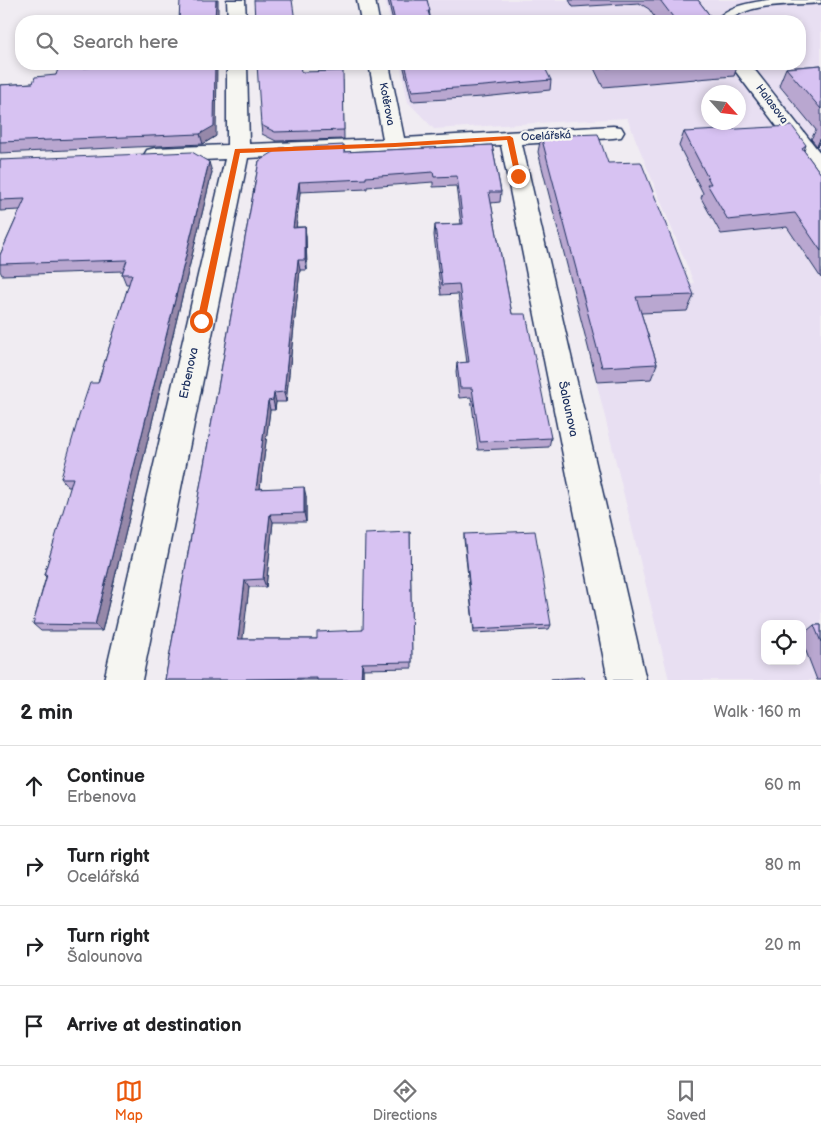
<!DOCTYPE html>
<meta charset="utf-8">
<style>
body{margin:0;font-family:"Balsamiq Sans",sans-serif;background:#f6f6f6;color:#202124}
.controls{position:absolute;right:15px;bottom:15px;display:grid;overflow:hidden;border-radius:10px;box-shadow:0 2px 8px #0003}
.controls button{width:45px;height:45px;display:grid;place-items:center;padding:0;border:0;border-bottom:1px solid #e0e0e0;background:#fff;color:#202124;font:25px sans-serif}
.compass{position:absolute;left:701px;top:85px;width:45px;height:45px;border-radius:50%;background:#fff;box-shadow:0 2px 8px #0003;rotate:117deg}
.stop{position:absolute;width:15px;height:15px;margin:-11px;border:4px solid #ea580c;border-radius:50%;background:#fff}
.stop.end{background:#ea580c;border-color:#fff;box-shadow:0 1px 5px #0008}
.list{margin:0;padding:0;list-style:none}
h2{display:flex;justify-content:space-between;align-items:center;height:65px;margin:0;padding:0 20px;font-size:21px}
h2 small{font-size:16px;font-weight:400;color:#757577}
.list li{display:grid;grid-template-columns:32px 1fr auto;gap:15px;align-items:center;box-sizing:border-box;height:80px;padding:0 20px;border-top:1px solid #e0e0e0}
.list b{display:block;font-size:19px;white-space:nowrap}
.list p{margin:0;font-size:16px;white-space:nowrap;color:#757577}
.list em{font-size:16px;font-style:normal;color:#757577}
.icon{flex:none;width:28px;height:28px;fill:none;stroke:currentColor;stroke-width:2;stroke-linecap:round;stroke-linejoin:round}
.map{position:relative;flex:none;width:821px;height:680px;overflow:hidden}
.search{position:absolute;background:#fff;box-shadow:0 2px 8px #0003;left:15px;right:15px;top:15px;height:55px;display:flex;align-items:center;gap:12px;box-sizing:border-box;padding:0 18px;border-radius:20px;color:#757577;font-size:19px}
.sheet{height:385px;background:#fff}
nav{display:flex;justify-content:space-around;align-items:center;box-sizing:border-box;height:70px;border-top:1px solid #e0e0e0;background:#fff;font-size:14px;color:#757577}
nav a{display:grid;justify-items:center;gap:2px}
nav .on{color:#ea580c}
.map>svg:first-child{display:block}
.built{fill:#e8dff2;fill-rule:evenodd}
.lines{fill:none;stroke-linecap:round;stroke-linejoin:round}
.lane-casing{stroke:#1b2f5e;stroke-width:3}
.street-casing{stroke:#1b2f5e;stroke-width:3}
.lane{fill:#f6f6f2;fill-rule:evenodd}
.street{fill:#f6f6f2;fill-rule:evenodd}
.wall{fill:#b9a7d0;stroke:#1b2f5e}
.shaded-wall{fill:#9688a9;stroke:#1b2f5e}
.building{fill:#d7c2f2;stroke:#1b2f5e}
.route{fill:#ea580c}
.labels{text-anchor:middle;dominant-baseline:central;stroke-width:4.5;stroke-linejoin:round;paint-order:stroke}
.far-street-label{font-size:11px;fill:#1b2f5e;stroke:#f6f6f2}
.street-label{font-size:12px;fill:#1b2f5e;stroke:#f6f6f2}
</style>
<div class="map">
<svg width="821" height="680" viewBox="0 0 821 680">
<rect width="100%" height="100%" fill="#f0ecf2"/>
<filter id="ink" filterUnits="userSpaceOnUse"><feTurbulence type="fractalNoise" baseFrequency=".02" numOctaves="2"/><feDisplacementMap in="SourceGraphic" scale="10" xChannelSelector="R" yChannelSelector="G"/><feConvolveMatrix kernelMatrix="1 2 1 2 8 2 1 2 1" color-interpolation-filters="sRGB"/></filter>
<g filter="url(#ink)">
<!-- built -->
<path class="built" d="M385,0H821V680H669L575,294L648,290L694,283L627,118L434,129L408,102L400,64H800V21H390ZM708,92H738V122H708ZM765,624H802V661H765Z"/>
<g class="lines">
<defs>
<path id="lane" d="M767,0H821V3C791,6 753,1 728,21H715C727,6 749,3 767,0Z"/>
<g id="street">
<path d="M227,0H245L246,21H228Z"/>
<path d="M357,0H375L379,21H361Z"/>
<path d="M227,64H247L249,144L383,139L369,64H389L404,138L613,126L621,127L624,132L621,137L613,138L522,144L646,680H608L501,145L248,158L142,680H104L225,159L155,162L147,160L144,155L147,150L155,148L227,145Z"/>
<path d="M730,64H750L821,154V176L813,174Z"/>
</g>
</defs>
<!-- lane casing -->
<use href="#lane" class="lane-casing"/>
<!-- street casing -->
<use href="#street" class="street-casing"/>
<!-- lane -->
<use href="#lane" class="lane"/>
<!-- street -->
<use href="#street" class="street"/>
</g>
<!-- wall -->
<g class="wall">
<path d="M388,0H427L431,21H393Z"/>
<path d="M569,0H698L714,21H657L649,9L639,3L573,7Z"/>
<path d="M403,64H445L446,66L551,80L550,90L483,97L412,101Z"/>
<path d="M592,64H738L734,76L698,79L697,78L696,79L603,87Z"/>
<path d="M821,65V142L817,146L811,139L816,130L779,85L786,68Z"/>
<path d="M125,66L216,136L203,144L0,153V85L33,83L56,75Z"/>
<path d="M301,72L343,80L344,139L276,141L262,134L261,125Z"/>
<path d="M684,132L806,145L804,151L821,174V278L787,227L721,234L701,198L703,193L679,146Z"/>
<path d="M541,136L608,163L694,295L687,311L641,313L657,364L651,379L597,382L538,152Z"/>
<path d="M344,145V152L492,145L501,192L500,202L491,203L512,314L551,438L549,447L478,450L471,397L459,398L456,372L457,363H467L458,294L441,295L434,235L435,225L461,224L456,186L433,187V182L367,187V189L300,192L296,227H305L306,237L307,270H300L286,402H276L275,410H270L260,488L306,496V522H273L266,587H249L242,639H317L363,630L410,532L412,668L363,669V680H165L259,161Z"/>
<path d="M0,160L212,172L102,631H41L33,624L46,577L44,575L71,487H68L61,478L98,383L129,284H126L122,274L123,271L2,275L0,271V255L20,210L0,211Z"/>
<path d="M464,534L551,625L549,629L474,633L464,539Z"/>
<path d="M814,625H821V680H817L802,641V635Z"/>
</g>
<!-- shaded-wall -->
<g class="shaded-wall">
<path d="M216,0H218V21H215Z"/>
<path d="M215,64H217L216,136L203,144L200,134Z"/>
<path d="M821,137V142L817,146Z"/>
<path d="M209,162L212,172L102,631L95,625Z"/>
<path d="M299,182L300,192L295,238L293,228Z"/>
<path d="M305,227L306,237L307,270L305,260Z"/>
<path d="M298,260L300,270L286,402L284,392Z"/>
<path d="M274,393L276,402L275,410L273,400Z"/>
<path d="M268,401L270,410L259,497L256,489Z"/>
<path d="M304,487L306,496V522L304,513Z"/>
<path d="M270,514L273,522L266,587L263,579Z"/>
<path d="M245,580L249,587L242,646L238,639Z"/>
<path d="M362,663L363,669V680H361Z"/>
</g>
<!-- building -->
<g class="building">
<path d="M180,0H216L215,21H179Z"/>
<path d="M254,0H292L295,21H255Z"/>
<path d="M390,0H427L430,11H428L431,21H395Z"/>
<path d="M660,0H698L714,21H676Z"/>
<path d="M126,64H215L214,126L200,134L0,142V85L33,83L35,77L56,75L58,69L125,66Z"/>
<path d="M257,64H300L301,72L343,71L344,130L275,132L261,125Z"/>
<path d="M405,64H445L446,66L469,64H543L551,80L484,86L412,91Z"/>
<path d="M605,64H656L607,68Z"/>
<path d="M821,65V109L786,68Z"/>
<path d="M792,126L806,145L802,148L821,174V251L795,213L728,220L707,184H711L684,132Z"/>
<path d="M598,134L608,163L641,162L694,295L636,297L657,364L602,367L541,136Z"/>
<path d="M344,145V152L492,145L501,192H489L512,314H526L551,438L480,442L472,388H460L457,363L469,362L459,284L442,285L435,225L463,224L457,176L434,177L433,172L366,177V179L299,182L293,228L305,227V260H298L284,392L274,393L273,400L268,401L256,489L304,487V513L270,514L263,579L245,580L238,639H317V632L363,630L365,534L410,532L412,662L362,663L361,680H317V678L246,679V680H165L259,161L280,148Z"/>
<path d="M192,152L209,162L95,625L33,624L47,575H44L73,478H61L79,416L90,383H98L132,274H122L127,260L0,264V255L25,199L0,200V160Z"/>
<path d="M535,531L551,625L474,629L464,534Z"/>
<path d="M814,625H821V642Z"/>
<path d="M584,677L585,680H551V679Z"/>
</g>
</g>
<!-- route -->
<path class="route" d="M510,136L513,138L521,176L518,179L515,176L507,140L395,147L240,153L205,321L204,323H198L197,321L235,149L395,143Z"/>
<g class="labels">
<!-- far-street labels -->
<g class="far-street-label">
<text transform="translate(387 104) rotate(79)">Kotěrova</text>
<text transform="translate(772 104) rotate(53)">Halasova</text>
<text transform="translate(546 136) rotate(-3)">Ocelářská</text>
</g>
<!-- street labels -->
<g class="street-label">
<text transform="translate(189 373) rotate(-78)">Erbenova</text>
<text transform="translate(568 409) rotate(78)">Šalounova</text>
</g>
</g>
</svg>
<div class="controls">
<button><svg class="icon" aria-label="locate" viewBox="0 0 24 24"><circle cx="12" cy="12" r="6"/><path d="M12 2v4M12 18v4M2 12h4M18 12h4"/></svg></button>
</div>
<svg class="compass" viewBox="-18 -18 36 36"><path d="M0-13l5 13h-10z" fill="#e53935"/><path d="M0 13l5-13h-10z" fill="#757577"/></svg>
<div class="stop" style="left:201px;top:321px"></div>
<div class="stop end" style="left:518px;top:176px"></div>
<div class="search"><svg class="icon" aria-label="search" viewBox="0 0 24 24"><circle cx="10" cy="10" r="6"/><path d="M15 15l6 6"/></svg>Search here</div>
</div>
<section class="sheet">
<h2>2 min<small>Walk · 160 m</small></h2>
<ul class="list">
<li><svg class="icon" aria-label="ahead" viewBox="0 0 24 24"><path d="M12 20V5M6 11l6-6 6 6"/></svg><div><b>Continue</b><p>Erbenova</p></div><em>60 m</em></li>
<li><svg class="icon" aria-label="right" viewBox="0 0 24 24"><path d="M7 20v-9h11M14 6l5 5-5 5"/></svg><div><b>Turn right</b><p>Ocelářská</p></div><em>80 m</em></li>
<li><svg class="icon" aria-label="right" viewBox="0 0 24 24"><path d="M7 20v-9h11M14 6l5 5-5 5"/></svg><div><b>Turn right</b><p>Šalounova</p></div><em>20 m</em></li>
<li><svg class="icon" aria-label="arrive" viewBox="0 0 24 24"><path d="M6 21V4h12l-3 4 3 4H6"/></svg><div><b>Arrive at destination</b></div></li>
</ul>
</section>
<nav>
<a class="on"><svg class="icon" aria-label="map" viewBox="0 0 24 24"><path d="M3 6l6-2 6 2 6-2v14l-6 2-6-2-6 2zM9 4v14M15 6v14"/></svg>Map</a>
<a><svg class="icon" aria-label="directions" viewBox="0 0 24 24"><path d="M12 3l9 9-9 9-9-9zM9 14v-3h6M13 9l2 2-2 2"/></svg>Directions</a>
<a><svg class="icon" aria-label="saved" viewBox="0 0 24 24"><path d="M7 4h10v16l-5-4-5 4z"/></svg>Saved</a>
</nav>
